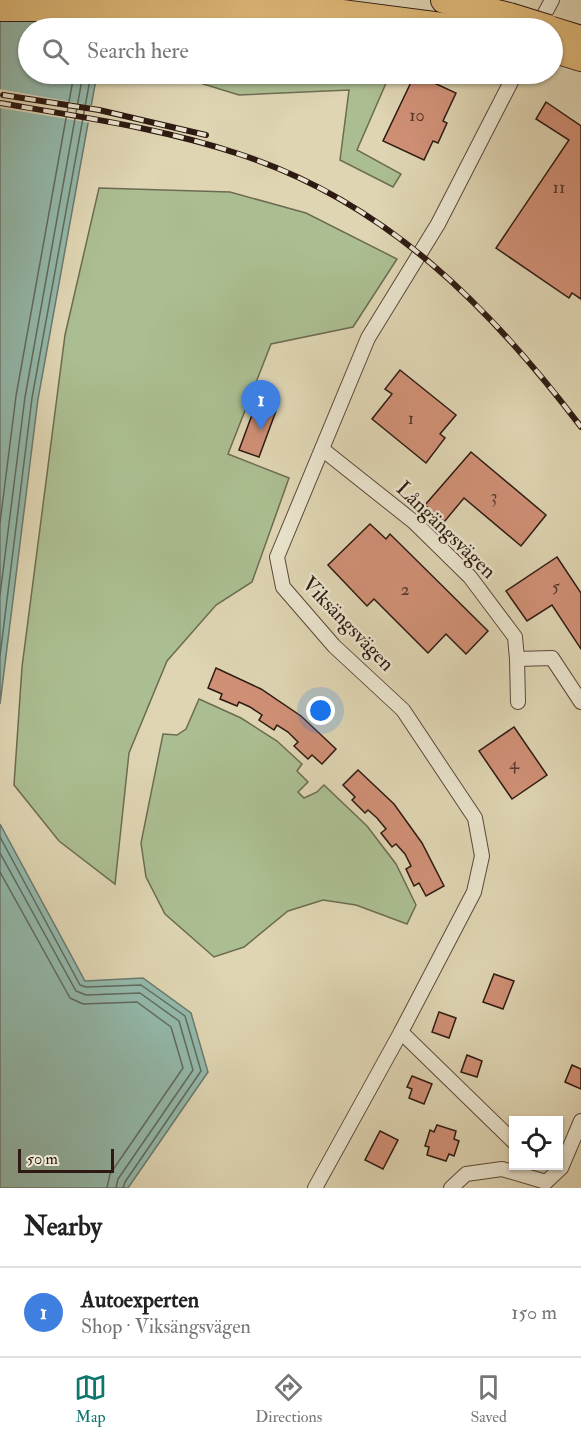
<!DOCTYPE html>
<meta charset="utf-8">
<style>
body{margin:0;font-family:"IM FELL Double Pica",serif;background:#f6f6f6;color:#222}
.controls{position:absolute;right:18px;bottom:18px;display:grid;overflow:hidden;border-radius:0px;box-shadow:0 2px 4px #0004}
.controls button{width:54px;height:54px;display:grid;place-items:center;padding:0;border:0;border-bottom:2px solid #e0e0e0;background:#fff;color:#222;font:30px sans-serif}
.scale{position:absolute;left:18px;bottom:15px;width:96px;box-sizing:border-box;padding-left:6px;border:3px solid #2e1a12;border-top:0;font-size:16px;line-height:21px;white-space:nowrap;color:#2e1a12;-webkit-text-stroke:4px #eae4ce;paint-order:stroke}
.you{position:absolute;left:321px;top:711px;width:21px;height:21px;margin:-15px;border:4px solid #fff;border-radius:50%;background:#1a73e8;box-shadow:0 0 0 9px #1a73e833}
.badge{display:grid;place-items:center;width:39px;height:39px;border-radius:50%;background:#0f766e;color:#fff;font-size:20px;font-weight:700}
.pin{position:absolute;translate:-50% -50px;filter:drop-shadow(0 2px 3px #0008)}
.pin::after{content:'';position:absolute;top:32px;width:21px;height:18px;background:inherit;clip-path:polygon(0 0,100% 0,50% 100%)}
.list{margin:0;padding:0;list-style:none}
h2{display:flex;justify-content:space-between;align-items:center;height:78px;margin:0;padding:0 24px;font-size:26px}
h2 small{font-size:20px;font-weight:400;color:#767676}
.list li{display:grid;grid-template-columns:39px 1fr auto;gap:18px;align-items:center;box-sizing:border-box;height:90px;padding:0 24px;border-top:2px solid #e0e0e0}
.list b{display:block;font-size:22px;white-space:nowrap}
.list p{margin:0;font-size:20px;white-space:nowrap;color:#767676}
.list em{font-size:20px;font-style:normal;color:#767676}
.icon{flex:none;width:33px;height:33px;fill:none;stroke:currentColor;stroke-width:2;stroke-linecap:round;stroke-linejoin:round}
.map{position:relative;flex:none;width:581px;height:1188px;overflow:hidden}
.search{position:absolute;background:#fff;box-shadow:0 2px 4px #0004;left:18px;right:18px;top:18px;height:66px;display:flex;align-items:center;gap:15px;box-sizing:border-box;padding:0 21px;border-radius:33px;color:#767676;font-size:22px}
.sheet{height:168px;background:#fff}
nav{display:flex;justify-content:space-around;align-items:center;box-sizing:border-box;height:84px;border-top:2px solid #e0e0e0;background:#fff;font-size:16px;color:#767676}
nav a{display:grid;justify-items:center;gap:3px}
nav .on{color:#0f766e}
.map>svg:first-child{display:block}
.green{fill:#abbe91;stroke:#6c6c52;stroke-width:1.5}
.water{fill:#93b9ab;stroke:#6b796e;stroke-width:1.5}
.pier{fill:#dfd5b3}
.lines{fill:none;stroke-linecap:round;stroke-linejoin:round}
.shore{stroke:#606a5e;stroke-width:1.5}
.building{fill:#d09076;stroke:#2e1a12;stroke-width:1.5}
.minor-casing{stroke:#5a493a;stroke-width:16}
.motorway-casing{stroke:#2e1a12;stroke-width:28}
.minor{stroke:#eae4ce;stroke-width:14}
.motorway{stroke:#e0ba7a;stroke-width:26}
.rail-casing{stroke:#2e1a12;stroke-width:6}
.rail{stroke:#eae4ce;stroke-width:4;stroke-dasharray:11;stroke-linecap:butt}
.motorway-bridge-casing{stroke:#2e1a12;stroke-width:28;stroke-linecap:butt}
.motorway-bridge{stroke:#e0ba7a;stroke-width:26}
.labels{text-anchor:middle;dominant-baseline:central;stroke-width:5;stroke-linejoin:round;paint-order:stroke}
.number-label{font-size:18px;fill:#56382b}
.street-label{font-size:21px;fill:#2e1a12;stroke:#eae4ce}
</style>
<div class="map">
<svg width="581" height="1188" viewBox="0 0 581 1188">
<rect width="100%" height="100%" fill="#dfd5b3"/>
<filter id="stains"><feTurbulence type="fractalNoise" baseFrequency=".00333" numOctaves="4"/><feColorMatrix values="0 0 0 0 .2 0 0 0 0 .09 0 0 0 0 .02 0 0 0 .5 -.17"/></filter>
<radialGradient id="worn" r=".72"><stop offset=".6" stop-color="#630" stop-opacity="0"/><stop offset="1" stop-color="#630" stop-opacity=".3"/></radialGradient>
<!-- green -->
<g class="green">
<path d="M171,74H390L357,150L401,174L393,187L340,160L349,90L239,95Z"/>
<path d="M99,188L230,192L306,213L397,259L353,327L271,344L228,454L289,478L252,582L216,605L167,661L129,753L115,884L59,841L14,785L22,667L65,335Z"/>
<path d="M199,699L241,718L277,741L302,764L297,771L308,782L298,792L304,798L317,792L324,785L367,826L396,864L416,905L407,924L356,905L323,900L288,911L244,947L214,957L165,914L146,877L141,843L163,734L177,735L186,729Z"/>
</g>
<!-- water -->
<g class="water">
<path d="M0,0H110L105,28H28V74H97L38,399L0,704Z"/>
<path d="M0,824L85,981L143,978L191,1013L208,1072L128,1188H0Z"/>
</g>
<!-- pier -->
<path class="pier" d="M0,89L94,106L91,123L0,108Z"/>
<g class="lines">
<!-- shore -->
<g class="shore">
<path d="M0,523L16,396L74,74"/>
<path d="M0,595L25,397L83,74"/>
<path d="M0,656L32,398L91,74"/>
<path d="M0,837L80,985L86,987L141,985L185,1016L201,1071L125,1182L123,1188"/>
<path d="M0,853L76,991L86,995L140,993L179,1021L193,1070L118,1179L116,1188"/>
<path d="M0,872L70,998L83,1004L137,1002L171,1027L183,1068L110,1174L107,1188"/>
</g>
</g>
<!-- building -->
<g class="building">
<path d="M415,74L456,93L443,121L447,123L438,143L433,141L424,160L383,141Z"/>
<path d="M546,102L581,126V299L572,293L569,298L496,248L569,140L536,119Z"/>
<path d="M400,370L456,415L440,434L445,438L426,463L372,419L392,394L385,389Z"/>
<path d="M256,404L276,411L259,457L239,450Z"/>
<path d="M471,452L546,515L521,546L464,498L444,522L425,505Z"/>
<path d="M370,524L386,539L390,534L488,631L466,654L446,634L428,653L374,599L367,606L328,565Z"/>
<path d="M557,557L581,593V649L552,605L527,621L506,591Z"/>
<path d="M216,668L261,689L301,716L336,749L322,764L312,755L308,759L294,746L298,742L288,732L277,725L274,730L259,720L262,715L250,707L239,702L237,706L220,699L222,694L208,688Z"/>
<path d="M514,727L547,775L512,799L479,751Z"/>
<path d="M358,770L394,804L422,843L444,886L426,896L419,883L414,886L406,869L411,866L405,854L396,844L392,847L381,833L386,829L377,818L368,810L365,813L352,800L355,797L343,785Z"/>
<path d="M494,974L514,981L503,1009L483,1002Z"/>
<path d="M439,1012L456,1018L449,1038L432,1032Z"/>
<path d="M467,1055L482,1061L477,1077L461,1072Z"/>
<path d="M572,1065L581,1069V1089L565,1082Z"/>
<path d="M412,1076L432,1084L424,1104L409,1098L412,1089L407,1087Z"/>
<path d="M437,1125L456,1131L454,1139L459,1141L454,1156L449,1154L446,1161L427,1155L429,1147L425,1146L430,1130L434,1132Z"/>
<path d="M380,1131L398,1140L383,1169L365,1160Z"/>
</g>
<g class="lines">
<defs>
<g id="minor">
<path d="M537,28L552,0"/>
<path d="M322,449L414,522L470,577L515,637L517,659L552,658L581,702"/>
<path d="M517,659L518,702"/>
<path d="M401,1032L514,1142"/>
<path d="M546,1182L561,1168L581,1121"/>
<path d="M315,1188L401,1032L474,892L482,856L475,818L403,710L334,646L283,587L277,557L368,338L438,224L515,74"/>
<path d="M451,1188L466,1174L502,1169L546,1182"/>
</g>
<g id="motorway">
<path d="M444,0L509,16"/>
<path d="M0,8H237L342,13L457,28"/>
<path d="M552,30L581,39"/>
<path d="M552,49L581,58"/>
</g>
</defs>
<!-- minor casing -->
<use href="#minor" class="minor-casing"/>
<!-- motorway casing -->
<use href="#motorway" class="motorway-casing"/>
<!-- minor -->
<use href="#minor" class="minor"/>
<!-- motorway -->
<use href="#motorway" class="motorway"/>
<defs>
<g id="rail">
<path d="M3,95L99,110L206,135"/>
<path d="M0,103C80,117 162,128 239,154C386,202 490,307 581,427"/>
</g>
</defs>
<!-- rail casing -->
<use href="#rail" class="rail-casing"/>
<!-- rail -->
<use href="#rail" class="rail"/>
<defs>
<path id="motorway-bridge" d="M509,16L548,28"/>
</defs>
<!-- motorway-bridge casing -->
<use href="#motorway-bridge" class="motorway-bridge-casing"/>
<!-- motorway-bridge -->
<use href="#motorway-bridge" class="motorway-bridge"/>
</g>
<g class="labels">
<!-- number labels -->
<g class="number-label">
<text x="417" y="115">10</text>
<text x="559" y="187">11</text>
<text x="411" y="418">1</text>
<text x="494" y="496">3</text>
<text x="556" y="586">5</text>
<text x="405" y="589">2</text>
<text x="514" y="763">4</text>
</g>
<!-- street labels -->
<g class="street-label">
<text transform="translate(446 530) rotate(44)">Långängsvägen</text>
<text transform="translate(348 624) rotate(46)">Viksängsvägen</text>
</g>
</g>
<rect width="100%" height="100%" filter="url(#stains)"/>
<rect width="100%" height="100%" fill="url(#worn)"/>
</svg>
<div class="controls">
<button><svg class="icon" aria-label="locate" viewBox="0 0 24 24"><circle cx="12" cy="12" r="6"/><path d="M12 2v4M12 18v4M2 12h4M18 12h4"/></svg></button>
</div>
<div class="scale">50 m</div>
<div class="you"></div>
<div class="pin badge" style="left:261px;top:430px;background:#3f7fe0">1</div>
<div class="search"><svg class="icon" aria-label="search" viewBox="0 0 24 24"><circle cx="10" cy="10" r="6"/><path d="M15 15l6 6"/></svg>Search here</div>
</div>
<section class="sheet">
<h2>Nearby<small></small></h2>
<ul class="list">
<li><span class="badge" style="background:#3f7fe0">1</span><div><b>Autoexperten</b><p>Shop · Viksängsvägen</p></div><em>150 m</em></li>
</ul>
</section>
<nav>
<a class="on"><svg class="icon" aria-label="map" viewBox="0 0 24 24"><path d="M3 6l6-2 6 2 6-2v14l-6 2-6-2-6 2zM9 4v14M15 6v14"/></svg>Map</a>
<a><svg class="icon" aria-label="directions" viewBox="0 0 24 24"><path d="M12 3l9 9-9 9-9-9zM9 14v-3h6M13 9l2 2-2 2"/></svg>Directions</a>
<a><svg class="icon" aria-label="saved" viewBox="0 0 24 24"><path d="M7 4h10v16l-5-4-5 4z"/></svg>Saved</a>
</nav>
